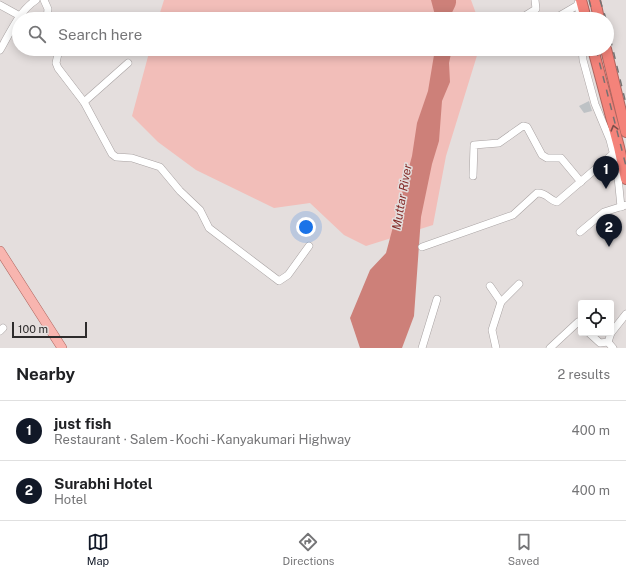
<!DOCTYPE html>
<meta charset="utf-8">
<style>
body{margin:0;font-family:"Public Sans",sans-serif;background:#f2f2f2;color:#202124}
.controls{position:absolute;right:12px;bottom:12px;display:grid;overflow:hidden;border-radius:4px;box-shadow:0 2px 10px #0003}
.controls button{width:36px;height:36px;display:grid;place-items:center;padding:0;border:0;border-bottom:1px solid #e0e0e0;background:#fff;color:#202124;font:20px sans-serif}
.scale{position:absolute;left:12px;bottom:10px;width:75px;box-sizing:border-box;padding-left:4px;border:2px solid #2e2c2c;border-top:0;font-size:11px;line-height:14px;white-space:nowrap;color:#2e2c2c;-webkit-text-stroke:3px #e4dedd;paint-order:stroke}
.you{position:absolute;left:306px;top:227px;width:14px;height:14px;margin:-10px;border:3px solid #fff;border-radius:50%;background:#1a73e8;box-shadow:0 0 0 6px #1a73e833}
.badge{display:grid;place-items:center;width:26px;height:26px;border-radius:50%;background:#111827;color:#fff;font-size:13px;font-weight:700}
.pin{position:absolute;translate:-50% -33px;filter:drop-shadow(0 1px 2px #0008)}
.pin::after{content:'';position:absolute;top:21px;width:14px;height:12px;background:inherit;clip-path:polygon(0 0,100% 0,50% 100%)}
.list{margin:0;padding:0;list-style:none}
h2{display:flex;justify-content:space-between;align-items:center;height:52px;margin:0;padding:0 16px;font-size:17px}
h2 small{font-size:13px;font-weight:400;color:#757577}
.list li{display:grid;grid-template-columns:26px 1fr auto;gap:12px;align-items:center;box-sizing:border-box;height:60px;padding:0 16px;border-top:1px solid #e0e0e0}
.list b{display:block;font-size:15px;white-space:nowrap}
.list p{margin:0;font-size:13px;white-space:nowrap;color:#757577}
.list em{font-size:13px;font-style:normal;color:#757577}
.icon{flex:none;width:22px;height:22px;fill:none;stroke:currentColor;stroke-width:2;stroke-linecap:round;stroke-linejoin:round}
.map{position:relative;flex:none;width:626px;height:348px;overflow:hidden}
.search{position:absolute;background:#fff;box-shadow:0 2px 10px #0003;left:12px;right:12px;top:12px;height:44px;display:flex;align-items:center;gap:10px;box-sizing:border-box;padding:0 14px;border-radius:22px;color:#757577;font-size:15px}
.sheet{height:172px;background:#fff}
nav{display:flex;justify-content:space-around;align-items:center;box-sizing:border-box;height:56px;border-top:1px solid #e0e0e0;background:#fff;font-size:11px;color:#757577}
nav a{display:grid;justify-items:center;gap:2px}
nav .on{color:#111827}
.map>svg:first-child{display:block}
.green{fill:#f2beb9}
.water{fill:#cd8079}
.building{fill:#bec2c5}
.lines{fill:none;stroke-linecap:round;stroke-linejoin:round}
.minor-casing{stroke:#a8a2a2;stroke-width:8}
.major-casing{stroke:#af655f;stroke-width:10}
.highway-casing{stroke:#af655f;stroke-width:12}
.minor{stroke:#fff;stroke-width:7}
.major{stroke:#f8b5af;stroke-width:9}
.highway{stroke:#f4837a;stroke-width:10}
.rail{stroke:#767272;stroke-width:1.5;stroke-dasharray:7 7;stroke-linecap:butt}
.oneway{stroke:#7d4f4b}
.labels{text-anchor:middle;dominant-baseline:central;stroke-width:3;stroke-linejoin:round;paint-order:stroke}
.water-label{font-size:12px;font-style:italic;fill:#822724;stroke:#e4dedd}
</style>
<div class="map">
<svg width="626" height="348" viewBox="0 0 626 348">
<rect width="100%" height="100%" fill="#e4dedd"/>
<!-- green -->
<g class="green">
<path d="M164,0H471L478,19H158Z"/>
<path d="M150,49H479L446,156L433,225L366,246L344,235L310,203L274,208L196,170L158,142L132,116Z"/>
</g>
<!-- water -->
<g class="water">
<path d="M431,0H456C457,7 450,12 451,19H436Z"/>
<path d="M435,49H452L449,63L450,82L442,101L439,141L432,164L421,217L414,316L402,348H360L350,318L370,270L386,253L412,156L417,123L428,91Z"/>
</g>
<!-- building -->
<path class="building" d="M589,101L592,111L584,113L579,106Z"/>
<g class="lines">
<defs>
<g id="minor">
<path d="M44,0L48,9L47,19"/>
<path d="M578,3L580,19"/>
<path d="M0,5L20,16"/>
<path d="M520,19L536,9L535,0"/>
<path d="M554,19L578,5"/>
<path d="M59,49L56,63L58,68L84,102L112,154L116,157L132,158L160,167L180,191L200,210L209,228L279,281L288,275L309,246"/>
<path d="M582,49L583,60L595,104L610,140L617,167L621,207"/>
<path d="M0,50C10,33 19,11 36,0"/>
<path d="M84,102L128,63"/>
<path d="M473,176L474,145L499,143L523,126L527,127L542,155L547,158H561L581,182"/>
<path d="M580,232L604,212L626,205"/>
<path d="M422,247L513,215L537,193C546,192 549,200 557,202L613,154"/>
<path d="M490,286L501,302L492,330L496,348"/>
<path d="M501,302L519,284"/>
<path d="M0,331L3,328"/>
<path d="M589,333L600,343L608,342L611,333"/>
<path d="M611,333L626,314"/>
<path d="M608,342L613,348"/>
<path d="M422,348L437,299"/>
<path d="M550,348L578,322L581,325"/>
</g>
<path id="major" d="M0,251L62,348"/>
<g id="highway">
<path d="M581,0L586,19"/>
<path d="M595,0L599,19"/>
<path d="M593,49L619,147L626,179"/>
<path d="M606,49L626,132"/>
</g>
</defs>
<!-- minor casing -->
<use href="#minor" class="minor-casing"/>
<!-- major casing -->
<use href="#major" class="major-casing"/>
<!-- highway casing -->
<use href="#highway" class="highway-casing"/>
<!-- minor -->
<use href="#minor" class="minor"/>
<!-- major -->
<use href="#major" class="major"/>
<!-- highway -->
<use href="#highway" class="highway"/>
<!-- rail -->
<g class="rail">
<path d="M589,0L594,19"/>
<path d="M600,0L606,19"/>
<path d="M607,25L626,104"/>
<path d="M596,49L626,166"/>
</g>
</g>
<!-- one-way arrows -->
<defs><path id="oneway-chevron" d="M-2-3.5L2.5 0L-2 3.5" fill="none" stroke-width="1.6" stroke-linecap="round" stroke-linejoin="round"/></defs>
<use class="oneway" href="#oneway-chevron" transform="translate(614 128) rotate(-105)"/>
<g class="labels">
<!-- water labels -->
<g class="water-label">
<text transform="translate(402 197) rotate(-80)">Muttar River</text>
</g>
</g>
</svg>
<div class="controls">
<button><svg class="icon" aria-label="locate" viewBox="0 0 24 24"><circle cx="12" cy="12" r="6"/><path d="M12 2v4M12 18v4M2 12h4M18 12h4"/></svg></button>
</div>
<div class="scale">100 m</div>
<div class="you"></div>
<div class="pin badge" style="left:606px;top:189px">1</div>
<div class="pin badge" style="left:609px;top:247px">2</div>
<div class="search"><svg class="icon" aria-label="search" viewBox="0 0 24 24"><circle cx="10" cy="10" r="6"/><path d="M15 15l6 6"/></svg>Search here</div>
</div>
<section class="sheet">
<h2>Nearby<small>2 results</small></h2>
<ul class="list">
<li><span class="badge">1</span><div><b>just fish</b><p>Restaurant · Salem - Kochi - Kanyakumari Highway</p></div><em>400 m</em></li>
<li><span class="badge">2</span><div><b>Surabhi Hotel</b><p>Hotel</p></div><em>400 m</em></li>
</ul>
</section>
<nav>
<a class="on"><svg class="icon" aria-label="map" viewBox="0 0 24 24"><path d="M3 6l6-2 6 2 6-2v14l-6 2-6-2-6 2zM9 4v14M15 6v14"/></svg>Map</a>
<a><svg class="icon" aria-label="directions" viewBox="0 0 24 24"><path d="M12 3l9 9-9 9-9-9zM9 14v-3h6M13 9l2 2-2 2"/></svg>Directions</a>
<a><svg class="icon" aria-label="saved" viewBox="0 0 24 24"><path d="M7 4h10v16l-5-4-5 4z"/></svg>Saved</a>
</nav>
